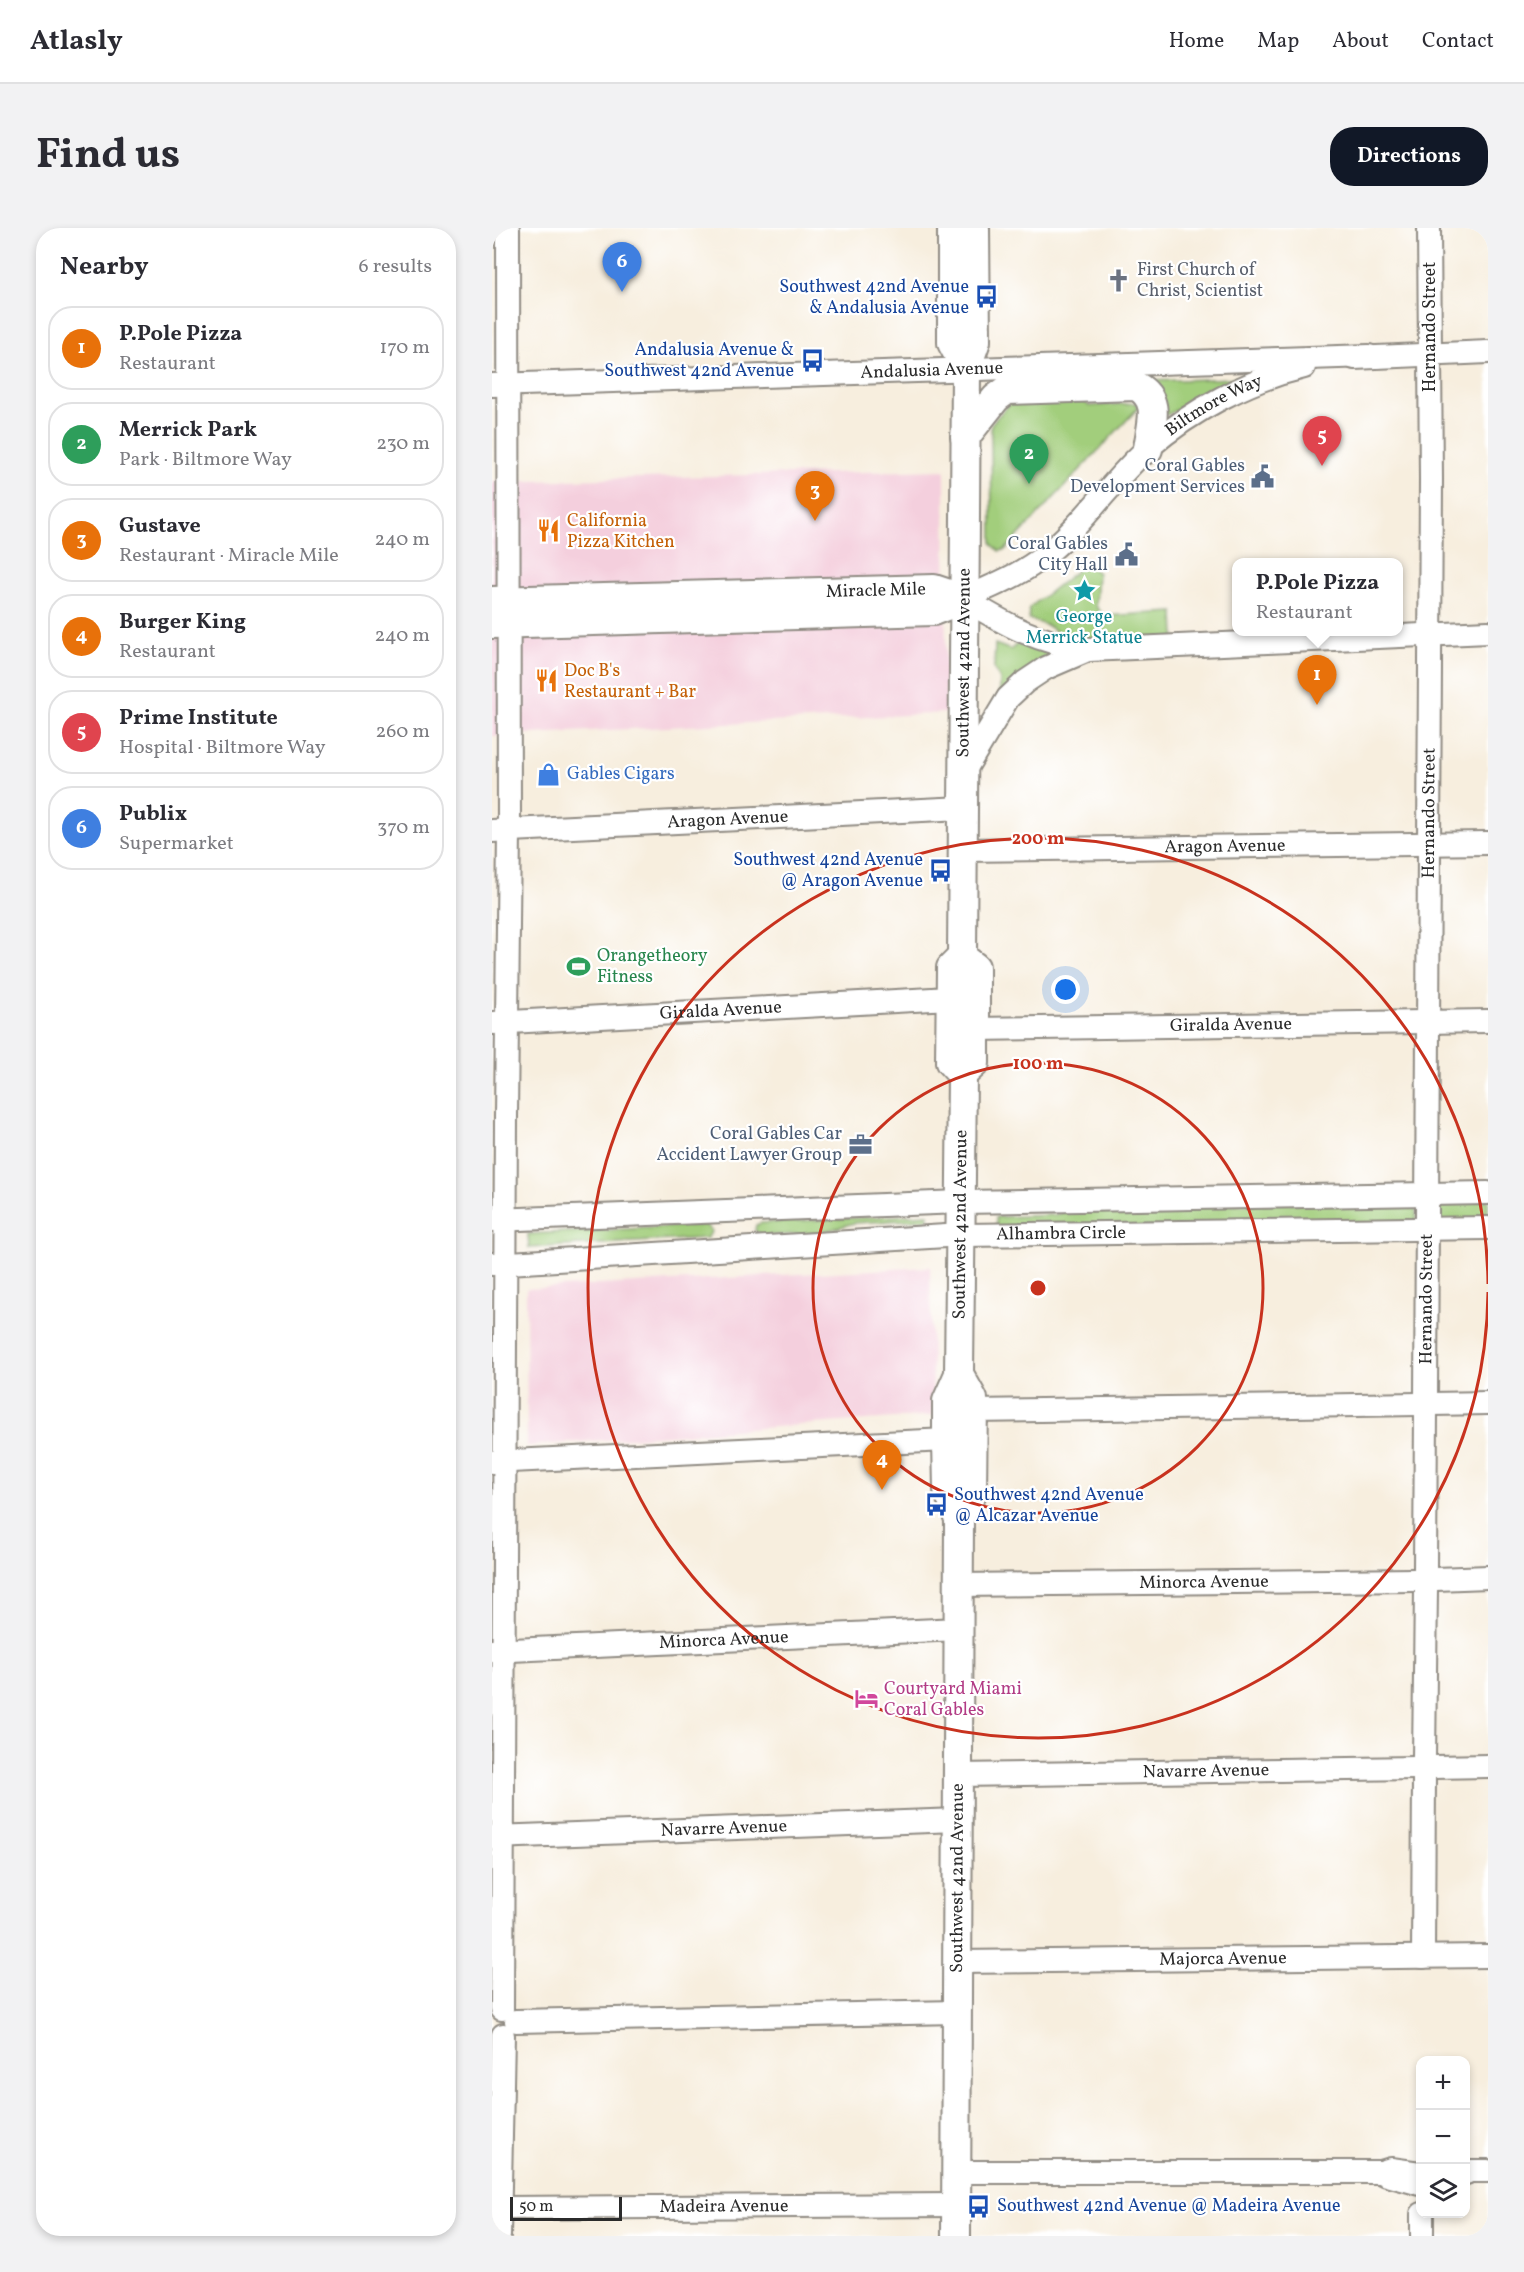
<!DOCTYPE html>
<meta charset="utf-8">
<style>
body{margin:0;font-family:Vollkorn,serif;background:#f2f2f3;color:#2b2b33}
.controls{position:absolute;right:18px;bottom:18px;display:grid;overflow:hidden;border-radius:12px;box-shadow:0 3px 9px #0003}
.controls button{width:54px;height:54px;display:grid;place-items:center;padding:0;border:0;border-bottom:2px solid #e1e1e2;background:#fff;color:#2b2b33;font:30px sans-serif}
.scale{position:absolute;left:18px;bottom:15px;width:112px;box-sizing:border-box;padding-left:6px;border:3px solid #2b2b2b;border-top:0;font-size:16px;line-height:21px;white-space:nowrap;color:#2b2b2b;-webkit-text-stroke:4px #fff;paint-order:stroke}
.you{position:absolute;left:574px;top:762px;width:21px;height:21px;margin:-15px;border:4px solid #fff;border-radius:50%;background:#1a73e8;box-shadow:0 0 0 9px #1a73e833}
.badge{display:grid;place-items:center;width:39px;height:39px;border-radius:50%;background:#111827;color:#fff;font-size:20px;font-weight:700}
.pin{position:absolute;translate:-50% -50px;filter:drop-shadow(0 2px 3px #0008)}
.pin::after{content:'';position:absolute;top:32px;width:21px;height:18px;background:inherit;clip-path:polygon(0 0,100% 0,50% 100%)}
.popup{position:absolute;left:740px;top:330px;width:171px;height:78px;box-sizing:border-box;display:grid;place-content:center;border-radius:12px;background:#fff;filter:drop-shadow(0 2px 4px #0005);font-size:20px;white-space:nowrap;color:#7c7c81}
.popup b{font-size:22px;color:#2b2b33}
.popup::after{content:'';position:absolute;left:50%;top:100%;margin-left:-12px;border:12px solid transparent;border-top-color:#fff}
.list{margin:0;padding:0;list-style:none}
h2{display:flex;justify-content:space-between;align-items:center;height:78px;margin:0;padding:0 24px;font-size:26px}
h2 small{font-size:20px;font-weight:400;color:#7c7c81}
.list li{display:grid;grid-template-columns:39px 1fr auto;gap:18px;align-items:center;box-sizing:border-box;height:84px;margin:0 12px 12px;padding:0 12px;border:2px solid #e1e1e2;border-radius:24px}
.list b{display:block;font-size:22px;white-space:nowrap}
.list p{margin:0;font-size:20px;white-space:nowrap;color:#7c7c81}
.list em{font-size:20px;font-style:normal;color:#7c7c81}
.icon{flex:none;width:33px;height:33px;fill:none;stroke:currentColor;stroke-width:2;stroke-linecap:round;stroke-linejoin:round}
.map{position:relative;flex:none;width:996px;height:2008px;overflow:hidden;border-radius:24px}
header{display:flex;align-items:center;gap:36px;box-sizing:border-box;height:84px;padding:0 30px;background:#fff;border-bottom:2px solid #e1e1e2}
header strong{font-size:28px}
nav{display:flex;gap:33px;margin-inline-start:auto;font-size:21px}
.intro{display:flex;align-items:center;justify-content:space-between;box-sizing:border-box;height:144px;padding:0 36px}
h1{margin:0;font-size:42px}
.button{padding:15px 27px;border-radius:24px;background:#111827;color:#fff;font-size:21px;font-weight:700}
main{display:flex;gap:36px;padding:0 36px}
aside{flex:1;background:#fff;border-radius:24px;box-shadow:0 3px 9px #0003}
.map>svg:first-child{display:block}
.built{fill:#f4cfdd}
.green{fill:#a2ce7b;stroke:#667c53;stroke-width:1.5}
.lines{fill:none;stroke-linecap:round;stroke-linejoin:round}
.minor-casing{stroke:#918c84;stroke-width:26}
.major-casing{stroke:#918c84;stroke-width:32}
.minor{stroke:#fff;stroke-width:22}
.major{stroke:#fff;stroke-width:28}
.ring{fill:none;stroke:#c8321e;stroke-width:3}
.labels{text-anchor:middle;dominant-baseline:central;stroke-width:4.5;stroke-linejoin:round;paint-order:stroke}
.worship-label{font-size:18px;fill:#5b616d;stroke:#fff;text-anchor:start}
.transit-label{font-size:18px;fill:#164399;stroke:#fff;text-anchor:end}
.street-label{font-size:18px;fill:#2b2b2b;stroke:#fff}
.service-label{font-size:18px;fill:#4e5e75;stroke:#fff;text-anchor:end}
.food-label{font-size:18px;fill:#c56008;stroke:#fff;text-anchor:start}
.culture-label{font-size:18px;fill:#0d838f;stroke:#fff}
.shop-label{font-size:18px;fill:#366cbe;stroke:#fff;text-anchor:start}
.leisure-label{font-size:18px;fill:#27864d;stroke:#fff;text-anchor:start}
.hotel-label{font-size:18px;fill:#b23c85;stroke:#fff;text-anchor:start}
.centre{fill:#c8321e;stroke:#fff;stroke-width:3}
.ring-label{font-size:18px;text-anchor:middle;font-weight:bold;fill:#c8321e;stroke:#fff;stroke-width:4.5;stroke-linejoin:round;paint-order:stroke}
</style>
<header>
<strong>Atlasly</strong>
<nav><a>Home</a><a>Map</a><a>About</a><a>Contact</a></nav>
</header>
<div class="intro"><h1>Find us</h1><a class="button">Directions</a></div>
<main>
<aside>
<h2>Nearby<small>6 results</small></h2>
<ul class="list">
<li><span class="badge" style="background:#e8710a">1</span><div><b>P.Pole Pizza</b><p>Restaurant</p></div><em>170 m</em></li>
<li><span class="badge" style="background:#2e9e5b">2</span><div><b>Merrick Park</b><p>Park · Biltmore Way</p></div><em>230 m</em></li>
<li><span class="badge" style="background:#e8710a">3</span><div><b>Gustave</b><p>Restaurant · Miracle Mile</p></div><em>240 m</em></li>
<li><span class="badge" style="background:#e8710a">4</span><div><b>Burger King</b><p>Restaurant</p></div><em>240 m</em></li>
<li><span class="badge" style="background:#e0444e">5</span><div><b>Prime Institute</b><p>Hospital · Biltmore Way</p></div><em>260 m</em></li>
<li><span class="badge" style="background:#3f7fe0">6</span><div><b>Publix</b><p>Supermarket</p></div><em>370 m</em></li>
</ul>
</aside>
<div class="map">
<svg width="996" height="2008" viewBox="0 0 996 2008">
<rect width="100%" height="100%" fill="#fff"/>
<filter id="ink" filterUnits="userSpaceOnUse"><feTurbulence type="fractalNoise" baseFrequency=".0167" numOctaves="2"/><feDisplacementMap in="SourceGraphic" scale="12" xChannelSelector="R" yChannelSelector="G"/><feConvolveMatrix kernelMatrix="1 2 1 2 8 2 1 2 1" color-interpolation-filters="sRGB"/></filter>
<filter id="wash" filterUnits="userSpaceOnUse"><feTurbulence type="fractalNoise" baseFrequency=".008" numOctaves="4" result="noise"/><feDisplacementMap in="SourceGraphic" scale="24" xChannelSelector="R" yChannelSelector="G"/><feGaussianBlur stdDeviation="1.35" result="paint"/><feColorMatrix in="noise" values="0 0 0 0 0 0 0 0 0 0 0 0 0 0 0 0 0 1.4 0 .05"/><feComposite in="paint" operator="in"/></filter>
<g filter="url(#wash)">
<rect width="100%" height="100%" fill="#f7eede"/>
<!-- built -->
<g class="built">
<path d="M453,242L454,485L0,508V254Z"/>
<path d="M438,1039L441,1187L35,1218L34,1061Z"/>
</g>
<!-- green -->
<g class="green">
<path d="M746,150L675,187L658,153Z"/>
<path d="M586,167L597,178L644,175L646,180L513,322L507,323L500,316L499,196L520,173Z"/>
<path d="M588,336L591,339L595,336L606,345L604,378L612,388L682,384L683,410H595L570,407L556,398L537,391V380L583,344Z"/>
<path d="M503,416L519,422L525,416L564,427L508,465V451L502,441Z"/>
<path d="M924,972V994L504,1002V989L563,987L583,980Z"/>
<path d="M996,972V993L941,994L940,974Z"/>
<path d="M436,986V991L362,995L327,1005L269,1008L263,1002L264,997L269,995Z"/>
<path d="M214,997L220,1003L215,1010L37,1020L36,1006Z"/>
</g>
</g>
<g filter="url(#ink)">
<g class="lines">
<defs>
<g id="minor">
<path d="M862,130L996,124"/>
<path id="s1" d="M0,157L877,128"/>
<path id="s2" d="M472,371C499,358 529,347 552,328C591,297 619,253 656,220C700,182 756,152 812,139"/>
<path d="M472,371C516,398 545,414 597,422L996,404"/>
<path d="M471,545L516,470L533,454L554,440L596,422"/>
<path id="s3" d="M0,603L471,580"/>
<path id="s4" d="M471,622L996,615"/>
<path id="s5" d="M1,795L458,770"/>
<path id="s6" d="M483,801L996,793"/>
<path d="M0,992L469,974L996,965"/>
<path id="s7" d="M0,1036L470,1007L996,1000"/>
<path id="s8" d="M934,1170L939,251L937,0"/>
<path d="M940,1176L996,1175"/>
<path d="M481,1183L926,1176"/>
<path d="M0,1234L455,1212"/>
<path d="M933,1340L934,1184"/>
<path d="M944,1351L996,1349"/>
<path id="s9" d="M466,1357L923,1352"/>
<path id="s10" d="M0,1423L466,1401"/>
<path d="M932,1530L934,1361"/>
<path d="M942,1539L996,1538"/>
<path id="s11" d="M466,1547L924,1540"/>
<path id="s12" d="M0,1609L466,1592"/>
<path d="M931,1729L932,1548"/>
<path id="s13" d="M465,1734L996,1728"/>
<path d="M10,1781L14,889L17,602L16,0"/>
<path d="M24,1793L465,1784"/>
<path d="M464,1944H889"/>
<path d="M928,1945L899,1941L889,1944L895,1947L928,1956"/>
<path d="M974,1945L978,1943H996"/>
<path id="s14" d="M0,1980L464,1977"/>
<path d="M930,1986V2008"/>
<path d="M7,2008L11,1807"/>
</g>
<g id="major">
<path d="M460,0V115L474,141"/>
<path d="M473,209L504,170L515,162L644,158C670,172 659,196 656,221"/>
<path id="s15" d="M0,373L442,361L472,371"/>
<path d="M0,396L441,383L472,371"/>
<path d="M470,729L483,739V835L470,847"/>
<path d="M467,1146L481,1171L480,1265L467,1291"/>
<path id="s16" d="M464,2008L467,1291L456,1262L455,1212V1173L467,1146L470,847L458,834L459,740L470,729L474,141L484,113L483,0"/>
</g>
</defs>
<!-- minor casing -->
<use href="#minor" class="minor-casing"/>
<!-- major casing -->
<use href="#major" class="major-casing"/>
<!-- minor -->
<use href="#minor" class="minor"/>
<!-- major -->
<use href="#major" class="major"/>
</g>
</g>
<!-- distance rings -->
<g class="ring">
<circle cx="546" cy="1060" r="225"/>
<path d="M996 1064A450 450 0 1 1 996 1056"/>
</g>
<!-- icons -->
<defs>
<symbol id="church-bare" viewBox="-9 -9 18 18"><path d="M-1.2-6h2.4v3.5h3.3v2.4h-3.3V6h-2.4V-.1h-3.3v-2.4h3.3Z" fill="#6b7280" stroke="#fff" stroke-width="2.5" paint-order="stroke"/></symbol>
<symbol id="bus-bare" viewBox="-9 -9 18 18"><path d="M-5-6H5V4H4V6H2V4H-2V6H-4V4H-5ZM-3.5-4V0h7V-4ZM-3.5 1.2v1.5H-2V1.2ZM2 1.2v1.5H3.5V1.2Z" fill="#1a4fb4" stroke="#fff" stroke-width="2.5" paint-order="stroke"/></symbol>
<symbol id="civic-bare" viewBox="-9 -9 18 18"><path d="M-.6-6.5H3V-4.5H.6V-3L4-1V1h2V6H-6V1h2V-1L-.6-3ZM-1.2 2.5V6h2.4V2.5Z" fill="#5c6f8a" stroke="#fff" stroke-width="2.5" paint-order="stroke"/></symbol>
<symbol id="restaurant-bare" viewBox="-9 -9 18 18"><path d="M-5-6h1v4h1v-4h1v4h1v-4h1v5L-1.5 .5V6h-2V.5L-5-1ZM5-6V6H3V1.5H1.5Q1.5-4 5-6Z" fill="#e8710a" stroke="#fff" stroke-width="2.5" paint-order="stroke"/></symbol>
<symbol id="sight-bare" viewBox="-9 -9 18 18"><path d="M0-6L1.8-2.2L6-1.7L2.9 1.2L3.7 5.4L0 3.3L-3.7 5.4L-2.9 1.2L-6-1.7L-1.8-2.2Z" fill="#0f9aa8" stroke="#fff" stroke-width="2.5" paint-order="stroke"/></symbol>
<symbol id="shop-bare" viewBox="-9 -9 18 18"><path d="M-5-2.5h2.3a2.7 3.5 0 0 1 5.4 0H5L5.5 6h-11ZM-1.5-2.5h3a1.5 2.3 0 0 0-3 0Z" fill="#3f7fe0" stroke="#fff" stroke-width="2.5" paint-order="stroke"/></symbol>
<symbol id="stadium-bare" viewBox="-9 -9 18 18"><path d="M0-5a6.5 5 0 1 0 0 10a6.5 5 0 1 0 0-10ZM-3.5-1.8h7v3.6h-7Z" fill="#2e9e5b" stroke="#fff" stroke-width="2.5" paint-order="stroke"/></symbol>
<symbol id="office-bare" viewBox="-9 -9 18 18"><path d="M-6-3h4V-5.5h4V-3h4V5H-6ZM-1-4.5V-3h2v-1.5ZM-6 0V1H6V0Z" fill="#5c6f8a" stroke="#fff" stroke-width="2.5" paint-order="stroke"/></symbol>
<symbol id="hotel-bare" viewBox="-9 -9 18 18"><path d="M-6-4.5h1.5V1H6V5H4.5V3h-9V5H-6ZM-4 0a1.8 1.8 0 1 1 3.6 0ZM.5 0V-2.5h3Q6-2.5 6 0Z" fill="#d1479c" stroke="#fff" stroke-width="2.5" paint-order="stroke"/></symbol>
</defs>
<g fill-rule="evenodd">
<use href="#church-bare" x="610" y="36" width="33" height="33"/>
<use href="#bus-bare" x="478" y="52" width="33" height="33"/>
<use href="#bus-bare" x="304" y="116" width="33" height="33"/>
<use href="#civic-bare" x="754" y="232" width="33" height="33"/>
<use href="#restaurant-bare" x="40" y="286" width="33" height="33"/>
<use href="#civic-bare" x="618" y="310" width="33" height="33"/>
<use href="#sight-bare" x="576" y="346" width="33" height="33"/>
<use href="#restaurant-bare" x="38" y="436" width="33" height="33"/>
<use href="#shop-bare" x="40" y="530" width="33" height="33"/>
<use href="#bus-bare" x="432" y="626" width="33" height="33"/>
<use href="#stadium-bare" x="70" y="722" width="33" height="33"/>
<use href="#office-bare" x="352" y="900" width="33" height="33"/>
<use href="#bus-bare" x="428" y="1260" width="33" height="33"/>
<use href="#hotel-bare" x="358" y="1454" width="33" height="33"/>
<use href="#bus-bare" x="470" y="1962" width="33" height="33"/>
</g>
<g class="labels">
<!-- worship labels -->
<g class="worship-label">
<text x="645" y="42">First Church of<tspan x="645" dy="21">Christ, Scientist</tspan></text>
</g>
<!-- transit labels -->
<g class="transit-label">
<text x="477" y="59">Southwest 42nd Avenue<tspan x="477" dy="21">&amp; Andalusia Avenue</tspan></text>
<text x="302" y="122">Andalusia Avenue &amp;<tspan x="302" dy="21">Southwest 42nd Avenue</tspan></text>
<text x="431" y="632">Southwest 42nd Avenue<tspan x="431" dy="21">@ Aragon Avenue</tspan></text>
<text x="462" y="1267" text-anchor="start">Southwest 42nd Avenue<tspan x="462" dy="21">@ Alcazar Avenue</tspan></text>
<text x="505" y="1978" text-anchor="start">Southwest 42nd Avenue @ Madeira Avenue</text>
</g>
<!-- street labels -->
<g class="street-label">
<text transform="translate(938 99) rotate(-90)">Hernando Street</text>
<text stroke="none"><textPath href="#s1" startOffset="440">Andalusia Avenue</textPath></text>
<text stroke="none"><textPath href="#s2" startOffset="320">Biltmore Way</textPath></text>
<text stroke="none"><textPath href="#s15" startOffset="384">Miracle Mile</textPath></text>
<text stroke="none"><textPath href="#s16" startOffset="1587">Southwest 42nd Avenue</textPath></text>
<text stroke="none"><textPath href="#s8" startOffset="585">Hernando Street</textPath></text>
<text stroke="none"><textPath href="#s3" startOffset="236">Aragon Avenue</textPath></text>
<text stroke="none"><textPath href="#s4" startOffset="262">Aragon Avenue</textPath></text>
<text stroke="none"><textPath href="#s5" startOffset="228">Giralda Avenue</textPath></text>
<text stroke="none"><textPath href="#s6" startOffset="256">Giralda Avenue</textPath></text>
<text stroke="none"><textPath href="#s16" startOffset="1016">Southwest 42nd Avenue</textPath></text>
<text stroke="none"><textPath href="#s7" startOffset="570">Alhambra Circle</textPath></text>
<text stroke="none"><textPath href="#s8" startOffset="99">Hernando Street</textPath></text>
<text stroke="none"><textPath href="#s9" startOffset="246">Minorca Avenue</textPath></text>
<text stroke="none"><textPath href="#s10" startOffset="232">Minorca Avenue</textPath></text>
<text stroke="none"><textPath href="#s11" startOffset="248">Navarre Avenue</textPath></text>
<text stroke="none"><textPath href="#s12" startOffset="232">Navarre Avenue</textPath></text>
<text stroke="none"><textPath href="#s16" startOffset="358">Southwest 42nd Avenue</textPath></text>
<text stroke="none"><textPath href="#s13" startOffset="266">Majorca Avenue</textPath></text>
<text stroke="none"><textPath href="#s14" startOffset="232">Madeira Avenue</textPath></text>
</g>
<!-- service labels -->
<g class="service-label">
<text x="753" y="238">Coral Gables<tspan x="753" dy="21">Development Services</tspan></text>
<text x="616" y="316">Coral Gables<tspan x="616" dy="21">City Hall</tspan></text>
<text x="350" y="906">Coral Gables Car<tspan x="350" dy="21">Accident Lawyer Group</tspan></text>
</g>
<!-- food labels -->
<g class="food-label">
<text x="75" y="293">California<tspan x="75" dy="21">Pizza Kitchen</tspan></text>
<text x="72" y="443">Doc B's<tspan x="72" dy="21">Restaurant + Bar</tspan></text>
</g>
<!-- culture labels -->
<g class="culture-label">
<text x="592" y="389">George<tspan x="592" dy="21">Merrick Statue</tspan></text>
</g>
<!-- shop labels -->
<g class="shop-label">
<text x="75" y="546">Gables Cigars</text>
</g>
<!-- leisure labels -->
<g class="leisure-label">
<text x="105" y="728">Orangetheory<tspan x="105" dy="21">Fitness</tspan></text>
</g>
<!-- hotel labels -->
<g class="hotel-label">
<text x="392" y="1461">Courtyard Miami<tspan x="392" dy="21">Coral Gables</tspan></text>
</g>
</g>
<circle cx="546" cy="1060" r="9" class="centre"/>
<g class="ring-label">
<text x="546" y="616">200 m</text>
<text x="546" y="841">100 m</text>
</g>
</svg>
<div class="controls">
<button>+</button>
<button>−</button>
<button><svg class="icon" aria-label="layers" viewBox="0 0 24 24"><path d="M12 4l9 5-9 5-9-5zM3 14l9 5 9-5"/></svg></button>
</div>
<div class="scale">50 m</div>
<div class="you"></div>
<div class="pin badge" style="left:825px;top:477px;background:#e8710a">1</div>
<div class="popup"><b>P.Pole Pizza</b>Restaurant</div>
<div class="pin badge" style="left:537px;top:256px;background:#2e9e5b">2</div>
<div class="pin badge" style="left:323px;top:293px;background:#e8710a">3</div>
<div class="pin badge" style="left:390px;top:1262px;background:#e8710a">4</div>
<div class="pin badge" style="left:830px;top:238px;background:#e0444e">5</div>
<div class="pin badge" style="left:130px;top:64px;background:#3f7fe0">6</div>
</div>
</main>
